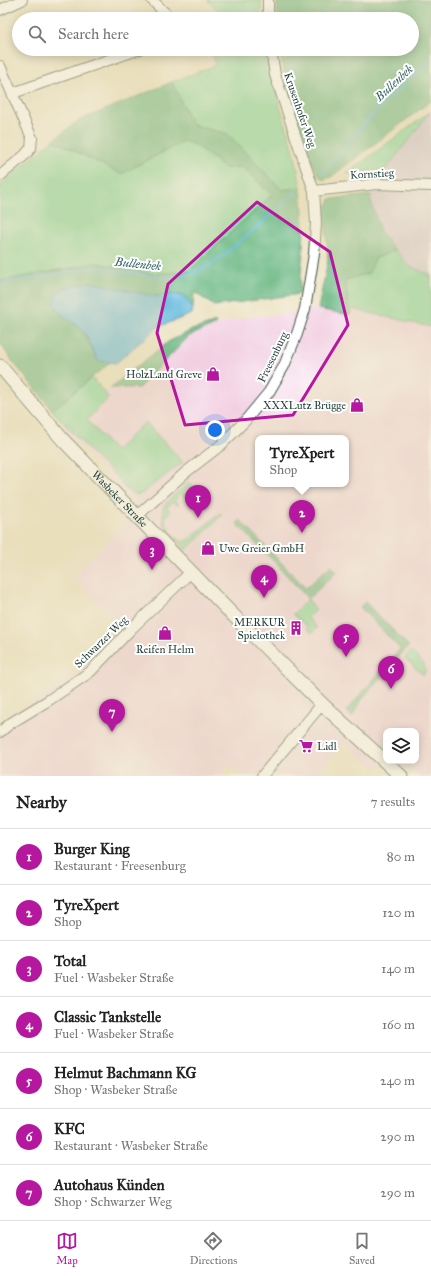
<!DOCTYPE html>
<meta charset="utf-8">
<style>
body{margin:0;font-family:"IM FELL Great Primer",serif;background:#f2f2f2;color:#222}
.controls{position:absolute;right:12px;bottom:12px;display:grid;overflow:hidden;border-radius:8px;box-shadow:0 2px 10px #0003}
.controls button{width:36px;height:36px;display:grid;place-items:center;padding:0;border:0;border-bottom:1px solid #e0e0e0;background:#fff;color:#222;font:20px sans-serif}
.you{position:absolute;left:215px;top:430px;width:14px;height:14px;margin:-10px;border:3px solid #fff;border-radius:50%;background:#1a73e8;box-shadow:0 0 0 6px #1a73e833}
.badge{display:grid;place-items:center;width:26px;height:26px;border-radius:50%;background:#b5179e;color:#fff;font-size:13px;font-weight:700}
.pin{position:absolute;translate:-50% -33px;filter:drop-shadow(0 1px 2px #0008)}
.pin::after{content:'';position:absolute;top:21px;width:14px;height:12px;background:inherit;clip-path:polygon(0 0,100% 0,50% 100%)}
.popup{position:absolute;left:255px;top:435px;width:94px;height:52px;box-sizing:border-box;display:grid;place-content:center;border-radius:8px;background:#fff;filter:drop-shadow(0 1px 3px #0005);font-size:13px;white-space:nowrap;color:#767676}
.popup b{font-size:15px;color:#222}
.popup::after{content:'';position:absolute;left:50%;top:100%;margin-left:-8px;border:8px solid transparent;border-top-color:#fff}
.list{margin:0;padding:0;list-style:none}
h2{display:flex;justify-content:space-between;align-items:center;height:52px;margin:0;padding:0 16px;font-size:17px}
h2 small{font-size:13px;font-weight:400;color:#767676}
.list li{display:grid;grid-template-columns:26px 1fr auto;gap:12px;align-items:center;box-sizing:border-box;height:56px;padding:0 16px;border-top:1px solid #e0e0e0}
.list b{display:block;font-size:15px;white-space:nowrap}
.list p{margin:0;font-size:13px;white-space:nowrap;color:#767676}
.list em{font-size:13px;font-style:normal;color:#767676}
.icon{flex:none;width:22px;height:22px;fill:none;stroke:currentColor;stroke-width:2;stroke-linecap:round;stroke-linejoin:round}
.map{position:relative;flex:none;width:431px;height:776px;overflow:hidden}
.search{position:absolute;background:#fff;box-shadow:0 2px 10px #0003;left:12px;right:12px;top:12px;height:44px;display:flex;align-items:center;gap:10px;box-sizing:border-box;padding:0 14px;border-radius:22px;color:#767676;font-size:15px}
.sheet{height:444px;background:#fff}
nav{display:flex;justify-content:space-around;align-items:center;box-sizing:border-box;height:56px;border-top:1px solid #e0e0e0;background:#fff;font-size:11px;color:#767676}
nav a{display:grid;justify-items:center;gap:2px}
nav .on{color:#b5179e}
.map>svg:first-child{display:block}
.built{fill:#f2cfe1;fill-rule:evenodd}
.industrial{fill:#cfbdcf}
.green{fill:#7fd598;stroke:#4f8966}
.forest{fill:#67b680;stroke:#437a5a}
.water{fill:#5bb5d9;stroke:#3d7986}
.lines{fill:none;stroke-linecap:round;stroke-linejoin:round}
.stream{stroke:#5bb5d9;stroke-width:2}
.minor-casing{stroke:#3d5548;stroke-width:12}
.major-casing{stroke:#3d5548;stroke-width:15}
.minor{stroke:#fff;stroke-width:10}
.major{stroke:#fff;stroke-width:13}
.marked{fill:none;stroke:#b5179e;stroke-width:3;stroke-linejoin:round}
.labels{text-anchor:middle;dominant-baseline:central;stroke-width:4;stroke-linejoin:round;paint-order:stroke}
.street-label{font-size:11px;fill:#1f3d34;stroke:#fff}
.poi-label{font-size:11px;fill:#1f3d34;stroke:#fff;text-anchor:end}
.water-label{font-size:12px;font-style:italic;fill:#316166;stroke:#fff}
</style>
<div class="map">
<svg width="431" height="776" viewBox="0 0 431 776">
<rect width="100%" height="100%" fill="#fff"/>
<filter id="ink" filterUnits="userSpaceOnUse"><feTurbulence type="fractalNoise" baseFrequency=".025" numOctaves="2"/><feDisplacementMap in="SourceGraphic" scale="8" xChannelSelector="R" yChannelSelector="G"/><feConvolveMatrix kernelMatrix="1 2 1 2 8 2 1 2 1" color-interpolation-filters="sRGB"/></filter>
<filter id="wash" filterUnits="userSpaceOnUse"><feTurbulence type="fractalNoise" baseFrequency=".012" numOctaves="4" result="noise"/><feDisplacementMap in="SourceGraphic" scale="16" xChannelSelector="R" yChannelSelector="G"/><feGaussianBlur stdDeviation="0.9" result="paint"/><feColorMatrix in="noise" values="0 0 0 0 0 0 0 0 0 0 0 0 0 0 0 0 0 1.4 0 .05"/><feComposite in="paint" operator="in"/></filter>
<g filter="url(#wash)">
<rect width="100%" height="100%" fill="#eadfbb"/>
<!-- built -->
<path class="built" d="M318,309L349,315L352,309L431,327V776H415L398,761H416V731H386V760L376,769L344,743L315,776H243L230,764L220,776H127L119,770L114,776H0V725L8,718L33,701L71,679L86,667L125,629L73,577L139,509L62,427L110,388H139L189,336L215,325L243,318L290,313ZM258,438H346V484H258Z"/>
<!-- industrial -->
<path class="industrial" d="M431,112V275L410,267L380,231L370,198L386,169Z"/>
<!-- green -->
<g class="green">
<path d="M207,0H261V19H226Z"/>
<path d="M210,49H265L274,87L294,151L301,187L282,190L228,134L192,125L172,82L216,65Z"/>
<path d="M430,112L386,169L346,174Z"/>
<path d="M53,140L121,174L184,141L198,147L225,168L242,167L272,195L189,271L154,274L97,263L0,281V185Z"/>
<path d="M395,250L410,267L431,275V327L352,309L350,315L345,280L369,273L375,259Z"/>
<path d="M92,378L109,398L87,420L115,451L145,422L183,462L141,494L136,495L127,490L111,471L98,460L52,410Z"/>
<path d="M189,482L194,487L193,491L189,487L183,492L187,496L185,498L181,494L175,500L179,504L177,505L173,502L167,507L170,511L165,518L166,524L170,529L168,531L163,522V507L173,496Z"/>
<path d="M220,513L222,515L186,550L169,532L171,531L180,541H187Z"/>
<path d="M308,599L316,610L308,618L317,628L312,633L306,628L308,627L293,614Z"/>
<path d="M411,651L424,664L425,672L423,675L405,658Z"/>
</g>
<!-- forest -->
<g class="forest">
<path d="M277,0H431V101L331,177L323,180C307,166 283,73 279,49H412V19H277Z"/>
<path d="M172,82L192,125L228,134L282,190L301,187L304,224L303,251L299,294L214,306L194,292L193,308L185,297L175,294L153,296L91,282L62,289L56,309L83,331L98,361L111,362L52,410L10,358L0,343V281L97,263L154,274L189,271L272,195L242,167L225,168L198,147L184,141L121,174L53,140L78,121Z"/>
<path d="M372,195L370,198L380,231L395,250L375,259L369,273L345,280L350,315L318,309L328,260L325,211L330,199Z"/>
<path d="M216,322L215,325L189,336L139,388H110L168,342L192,330Z"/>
<path d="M240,520L306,588L331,565L337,572L308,599L278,566L237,524Z"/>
<path d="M365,602L409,646L363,698L352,717L346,711L400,649L360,607Z"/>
</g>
<!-- water -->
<path class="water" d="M91,282L153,296L175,294L185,297L193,308L192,314L158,327L116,363L98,361C93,351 89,338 82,330C70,318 53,315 55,296L62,289Z"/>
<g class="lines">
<!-- stream -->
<g class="stream">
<path d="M322,173L373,114L431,60"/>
<path d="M0,283L93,268C126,270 156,282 189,274C199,272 210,265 219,259L296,193"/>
</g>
</g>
</g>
<g filter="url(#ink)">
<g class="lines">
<defs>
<g id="minor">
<path d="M152,0L168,16L169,19"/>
<path d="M268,0V19"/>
<path d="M0,10L22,0"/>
<path d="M0,66L32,138L31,148L25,155L0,176"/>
<path d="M13,93L140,49"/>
<path d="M314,191L377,184L431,186"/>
<path d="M137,516L186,472L221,445L245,421L269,392L284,366L297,334L305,309L314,254L316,224L314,191L275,75L271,49"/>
<path d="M0,732L11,723L49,700L90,672L132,628L191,572"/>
<path d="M262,776L322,704"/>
</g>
<g id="major">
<path id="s1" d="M0,366L63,440L227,609L322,704L401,776"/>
</g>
</defs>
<!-- minor casing -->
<use href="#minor" class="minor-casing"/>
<!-- major casing -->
<use href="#major" class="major-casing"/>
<!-- minor -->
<use href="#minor" class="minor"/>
<!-- major -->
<use href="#major" class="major"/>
</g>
</g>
<!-- marked area -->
<path d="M0 0H431V776H0ZM257,202L330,252L348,325L293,415L185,425L157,333L168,284Z" fill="#eadfbb" fill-opacity=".55" fill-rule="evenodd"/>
<path class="marked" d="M257,202L330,252L348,325L293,415L185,425L157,333L168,284Z"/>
<!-- icons -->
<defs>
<symbol id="shop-bare" viewBox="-9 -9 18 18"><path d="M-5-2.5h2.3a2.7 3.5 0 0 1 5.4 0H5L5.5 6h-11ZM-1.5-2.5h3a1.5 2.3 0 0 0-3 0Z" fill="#b5179e" stroke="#fff" stroke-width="2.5" paint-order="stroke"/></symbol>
<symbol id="building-bare" viewBox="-9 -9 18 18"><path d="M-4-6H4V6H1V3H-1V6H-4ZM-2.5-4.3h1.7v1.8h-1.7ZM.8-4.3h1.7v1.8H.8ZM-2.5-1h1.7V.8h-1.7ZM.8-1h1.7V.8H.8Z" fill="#b5179e" stroke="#fff" stroke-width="2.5" paint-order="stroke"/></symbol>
<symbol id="supermarket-bare" viewBox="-9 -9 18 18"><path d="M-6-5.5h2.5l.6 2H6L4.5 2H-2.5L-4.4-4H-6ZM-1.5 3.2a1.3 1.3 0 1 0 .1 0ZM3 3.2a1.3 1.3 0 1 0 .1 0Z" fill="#b5179e" stroke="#fff" stroke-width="2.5" paint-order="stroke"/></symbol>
</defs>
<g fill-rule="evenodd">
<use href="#shop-bare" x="203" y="364" width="20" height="20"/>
<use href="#shop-bare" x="347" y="395" width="20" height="20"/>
<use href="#shop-bare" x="198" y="538" width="20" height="20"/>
<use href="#building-bare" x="286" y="618" width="20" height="20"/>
<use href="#shop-bare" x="155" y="623" width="20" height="20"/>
<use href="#supermarket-bare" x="296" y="736" width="20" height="20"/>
</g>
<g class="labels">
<!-- street labels -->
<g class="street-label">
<text transform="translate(300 110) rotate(71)">Krusenhofer Weg</text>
<text transform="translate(372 174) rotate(-3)">Kornstieg</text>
<text transform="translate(273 357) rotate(-64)">Freesenburg</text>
<text stroke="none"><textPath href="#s1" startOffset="179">Wasbeker Straße</textPath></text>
<text transform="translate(101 642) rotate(-44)">Schwarzer Weg</text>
</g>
<!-- poi labels -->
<g class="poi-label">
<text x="202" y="374">HolzLand Greve</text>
<text x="346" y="405">XXXLutz Brügge</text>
<text x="219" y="548" text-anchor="start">Uwe Greier GmbH</text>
<text x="285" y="622">MERKUR<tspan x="285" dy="13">Spielothek</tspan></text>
<text x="165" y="649" text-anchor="middle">Reifen Helm</text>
<text x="317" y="746" text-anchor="start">Lidl</text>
</g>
<!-- water labels -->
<g class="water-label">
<text transform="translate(394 83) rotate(-43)">Bullenbek</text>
<text transform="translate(138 264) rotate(6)">Bullenbek</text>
</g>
</g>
</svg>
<div class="controls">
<button><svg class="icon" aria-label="layers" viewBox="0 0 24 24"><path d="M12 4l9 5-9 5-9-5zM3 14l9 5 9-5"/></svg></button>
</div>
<div class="you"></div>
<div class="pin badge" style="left:198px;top:518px">1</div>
<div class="pin badge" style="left:302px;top:533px">2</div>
<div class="popup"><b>TyreXpert</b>Shop</div>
<div class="pin badge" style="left:152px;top:570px">3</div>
<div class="pin badge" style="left:264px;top:598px">4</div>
<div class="pin badge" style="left:346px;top:657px">5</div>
<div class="pin badge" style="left:391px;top:689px">6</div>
<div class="pin badge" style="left:112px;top:732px">7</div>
<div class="search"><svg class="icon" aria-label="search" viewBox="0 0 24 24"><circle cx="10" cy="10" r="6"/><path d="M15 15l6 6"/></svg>Search here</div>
</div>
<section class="sheet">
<h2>Nearby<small>7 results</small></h2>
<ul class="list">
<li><span class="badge">1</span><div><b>Burger King</b><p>Restaurant · Freesenburg</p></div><em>80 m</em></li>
<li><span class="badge">2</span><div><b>TyreXpert</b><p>Shop</p></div><em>120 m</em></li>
<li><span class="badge">3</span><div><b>Total</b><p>Fuel · Wasbeker Straße</p></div><em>140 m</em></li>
<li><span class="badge">4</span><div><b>Classic Tankstelle</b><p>Fuel · Wasbeker Straße</p></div><em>160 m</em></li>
<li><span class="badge">5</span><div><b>Helmut Bachmann KG</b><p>Shop · Wasbeker Straße</p></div><em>240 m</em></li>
<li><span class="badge">6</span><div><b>KFC</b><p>Restaurant · Wasbeker Straße</p></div><em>290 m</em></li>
<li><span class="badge">7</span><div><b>Autohaus Künden</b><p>Shop · Schwarzer Weg</p></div><em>290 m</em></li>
</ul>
</section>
<nav>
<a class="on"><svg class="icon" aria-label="map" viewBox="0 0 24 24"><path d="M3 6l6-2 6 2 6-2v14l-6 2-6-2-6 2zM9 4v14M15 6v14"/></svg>Map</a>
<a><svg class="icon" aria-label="directions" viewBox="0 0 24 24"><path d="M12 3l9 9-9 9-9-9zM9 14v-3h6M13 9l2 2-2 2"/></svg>Directions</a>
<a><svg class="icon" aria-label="saved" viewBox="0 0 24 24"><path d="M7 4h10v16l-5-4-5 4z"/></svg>Saved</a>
</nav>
